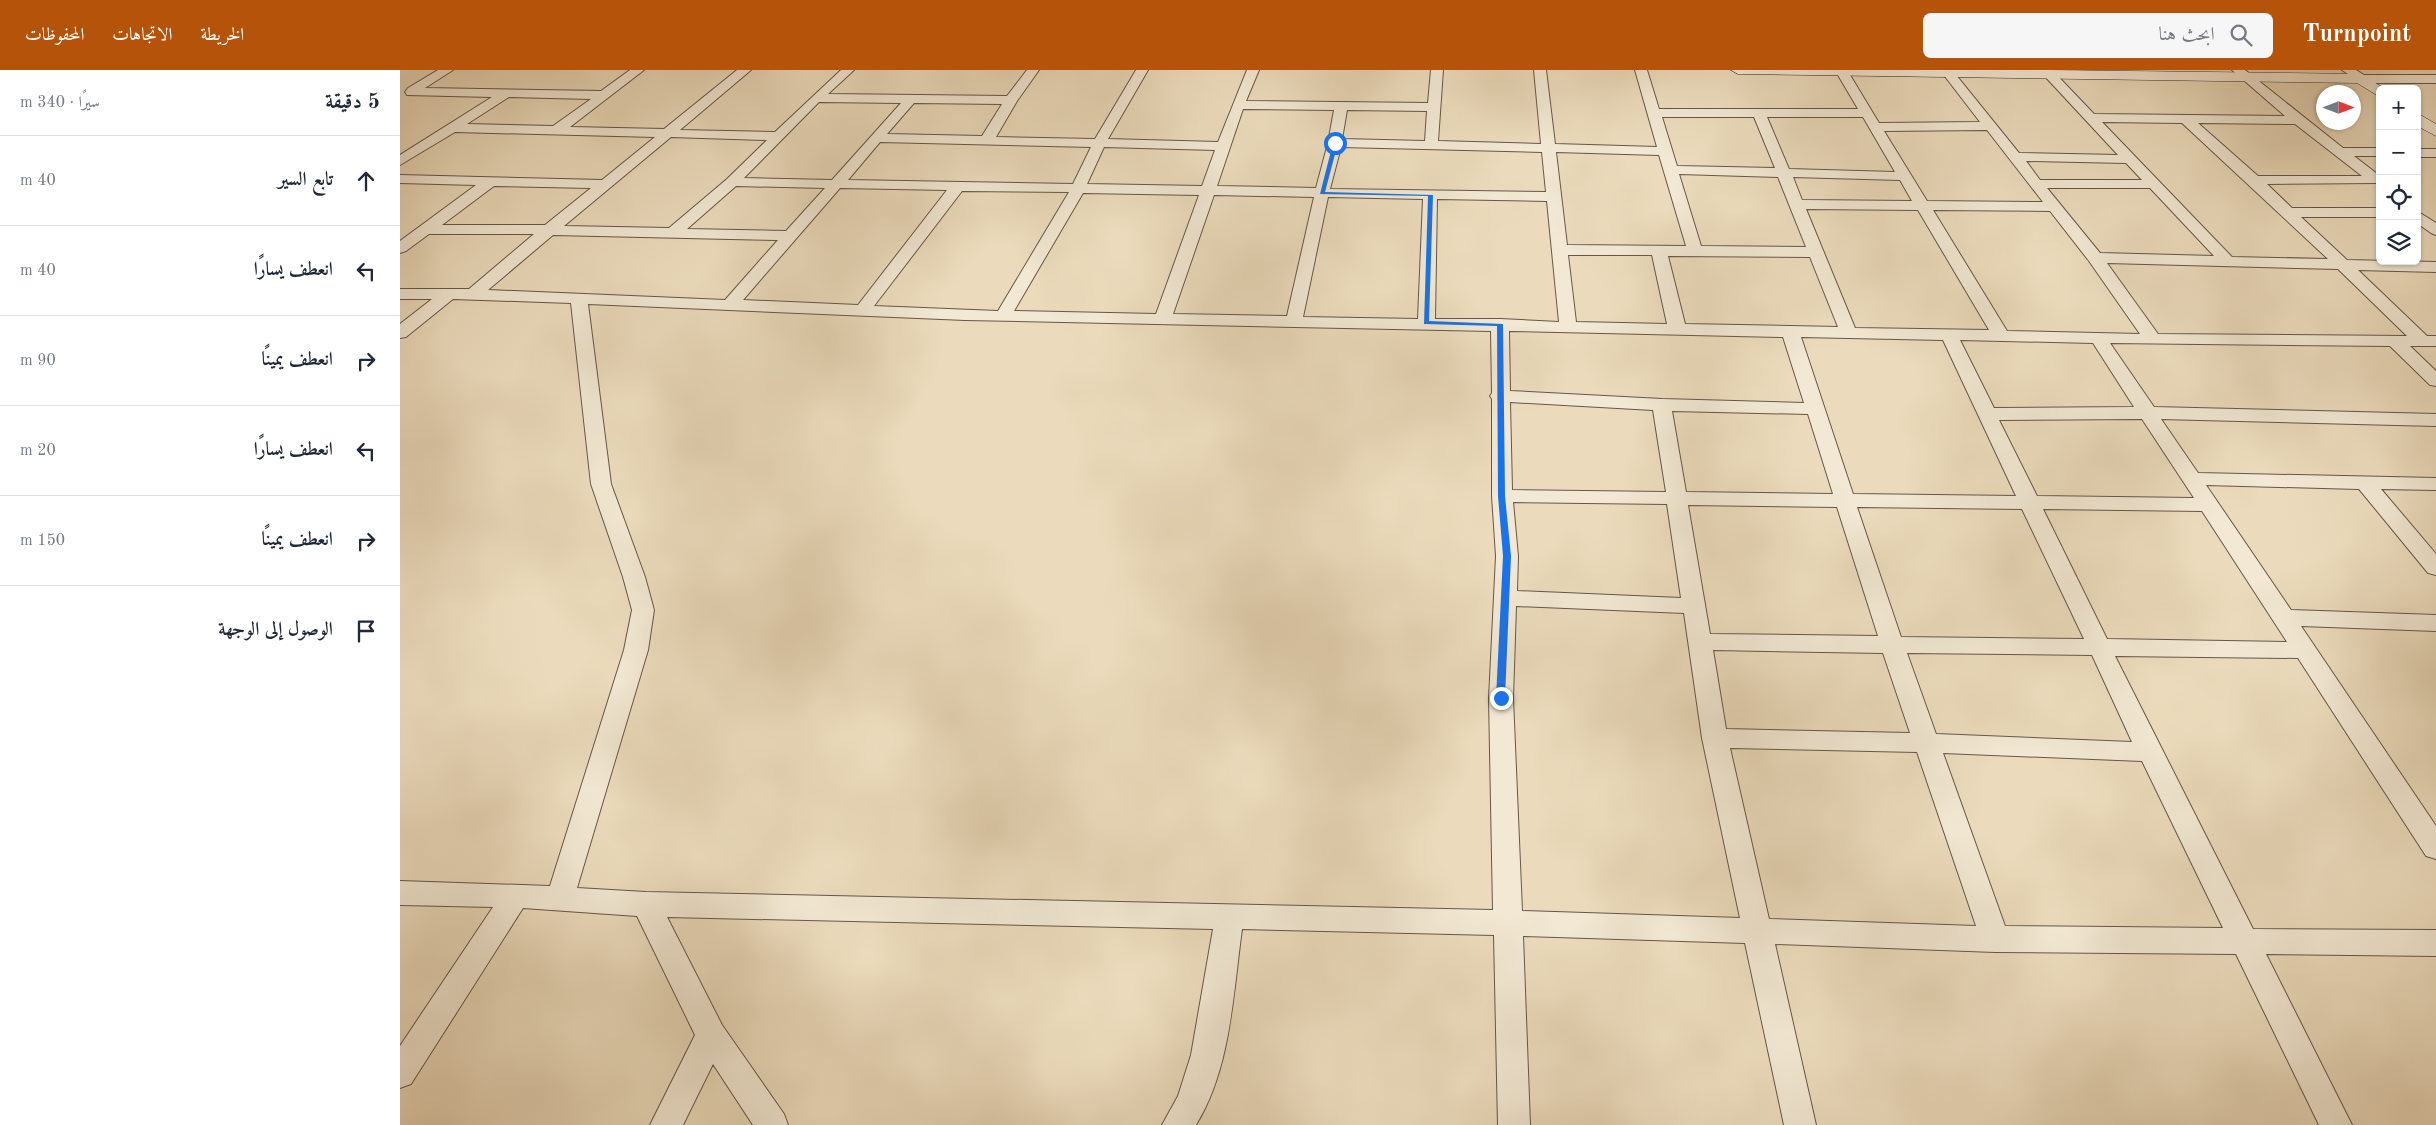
<!DOCTYPE html>
<html lang="ar">
<meta charset="utf-8">
<style>
body{margin:0;font-family:"Old Standard TT",Amiri,serif;background:#f6f6f7;color:#1f2937;direction:rtl}
.controls{position:absolute;right:15px;top:15px;display:grid;overflow:hidden;border-radius:8px;box-shadow:0 1px 4px #0004}
.controls button{width:45px;height:45px;display:grid;place-items:center;padding:0;border:0;border-bottom:1px solid #e0e1e3;background:#fff;color:#1f2937;font:25px sans-serif}
.compass{position:absolute;left:1916px;top:15px;width:45px;height:45px;border-radius:50%;background:#fff;box-shadow:0 1px 4px #0004;rotate:90deg}
.stop{position:absolute;width:15px;height:15px;margin:-11px;border:4px solid #1a73e8;border-radius:50%;background:#fff}
.stop.end{background:#1a73e8;border-color:#fff;box-shadow:0 1px 5px #0008}
.list{margin:0;padding:0;list-style:none}
h2{display:flex;justify-content:space-between;align-items:center;height:65px;margin:0;padding:0 20px;font-size:21px}
h2 small{font-size:16px;font-weight:400;color:#747a83}
.list li{display:grid;grid-template-columns:32px 1fr auto;gap:15px;align-items:center;box-sizing:border-box;height:90px;padding:0 20px;border-top:1px solid #e0e1e3}
.list b{display:block;font-size:19px;white-space:nowrap}
.list em{font-size:16px;font-style:normal;color:#747a83}
.icon{flex:none;width:28px;height:28px;fill:none;stroke:currentColor;stroke-width:2;stroke-linecap:round;stroke-linejoin:round}
.map{position:relative;flex:none;width:2036px;height:1055px;overflow:hidden;direction:ltr}
header{display:flex;align-items:center;gap:30px;box-sizing:border-box;height:70px;padding:0 25px;background:#b45309;color:#fff}
header strong{font-size:24px}
nav{display:flex;gap:28px;margin-inline-start:auto;font-size:18px}
.search{width:350px;height:45px;background:#f6f6f7;display:flex;align-items:center;gap:12px;box-sizing:border-box;padding:0 18px;border-radius:8px;color:#747a83;font-size:19px}
main{display:flex}
aside{flex:1;background:#fff}
.map>svg:first-child{display:block}
.lines{fill:none;stroke-linecap:round;stroke-linejoin:round}
.street-casing{stroke:#665749;stroke-width:2}
.secondary-casing{stroke:#392b23;stroke-width:1}
.street{fill:#f2e8d3;fill-rule:evenodd}
.secondary{fill:#f2e8d3;fill-rule:evenodd}
.route{fill:#1a73e8}
</style>
<header>
<strong>Turnpoint</strong>
<div class="search"><svg class="icon" aria-label="search" viewBox="0 0 24 24"><circle cx="10" cy="10" r="6"/><path d="M15 15l6 6"/></svg>ابحث هنا</div>
<nav><a>الخريطة</a><a>الاتجاهات</a><a>المحفوظات</a></nav>
</header>
<main>
<div class="map">
<svg width="2036" height="1055" viewBox="0 0 2036 1055">
<rect width="100%" height="100%" fill="#ebdbbc"/>
<filter id="stains"><feTurbulence type="fractalNoise" baseFrequency=".004" numOctaves="4"/><feColorMatrix values="0 0 0 0 .2 0 0 0 0 .09 0 0 0 0 .02 0 0 0 .5 -.17"/></filter>
<radialGradient id="worn" r=".72"><stop offset=".6" stop-color="#630" stop-opacity="0"/><stop offset="1" stop-color="#630" stop-opacity=".3"/></radialGradient>
<g class="lines">
<defs>
<g id="street">
<path d="M38,0H53L25,18L201,21L230,0H244L170,57L264,59L337,0H351L280,60L375,62L441,0H454L428,24L607,26L627,0H639L617,31L596,67L695,69L736,0H748L708,69L818,72L847,0H859L846,31L1028,33L1031,0H1043L1038,71L1141,74L1134,0H1146L1155,74L1257,77L1235,0H1247L1259,39H1458L1435,0H1447L1479,53L1580,52L1540,0H1552L1619,83L1718,85L1639,0H1652L1694,44L1885,46L1832,0H1845L1943,78H1980V86H1954L1976,103L1980,109L1978,113L1867,114L1892,138H1980V147H1901L1947,190L2036,192V202L1958,200L2027,266H2036V276H2010L2036,301V316L2030,315L1990,276L1710,273L1754,337L2036,344V356L1761,349L1798,403L2036,408V420L1981,419L2036,484V505L2028,503L1959,419L1806,415L1891,540L2036,545V561L1901,556L2036,756V789L2026,786L1898,588L1715,586L1853,859L2036,860V886L1866,884L1952,1055H1919L1836,884L1595,882L1375,874L1416,1055H1384L1345,873L1123,866L1130,1055H1098L1094,865L842,859C833,924 831,998 796,1055H762L778,1026L791,985L813,859L267,847L322,955L384,1044L388,1055H353L313,994L283,1055H250L295,965L237,846L123,838L11,1014L0,1018V976L93,837L0,835V811L150,816L224,580L232,540L223,507L191,414L171,233L53,229L6,267L0,268V254L32,229H0V219H69L134,164H29L6,181L0,183V171L76,115L0,113V105L202,110L255,67L55,62L0,95V85L92,27L7,25L5,22L8,18ZM109,27L191,29L153,56L67,54ZM419,32L501,33L432,110L344,108ZM514,33L602,34L582,66L487,64ZM843,39L934,40L928,73L916,118L817,116ZM947,40L1027,41L1025,71L942,69ZM1262,47H1354L1375,98L1277,96ZM1367,47H1463L1495,102L1389,99ZM1702,52L1782,53L1928,189L1832,187ZM1798,53L1895,54L1962,106H1858ZM1587,60L1643,132L1527,131L1484,61ZM271,67L367,70L327,109L269,158L164,156ZM480,72L691,77L673,114L448,110ZM704,77L815,80L802,116L687,114ZM941,77L1142,82L1146,122L930,119ZM1156,82L1259,85L1286,176L1167,175ZM1626,91L1726,93L1742,110H1640ZM1279,104L1378,107L1406,177L1301,176ZM1393,107L1500,110L1512,131L1402,130ZM94,116L191,118L145,155H42ZM336,116L425,118L386,161L287,159ZM440,118L547,120L458,235L343,230ZM1647,118H1750L1814,186L1700,183ZM562,121L669,122L598,241L474,236ZM683,123L799,125L756,244L614,241ZM814,125L914,127L887,246L773,244ZM928,127L1023,129L1018,249L903,247ZM1037,129L1147,131L1159,252L1100,249H1035ZM1406,139L1518,140L1589,260L1455,258ZM1533,140L1650,141L1689,191L1740,264L1607,261ZM153,165L378,170L325,230L88,220ZM1168,185H1252L1267,254L1176,252ZM1268,186L1410,187L1438,257L1285,254ZM1707,193L1938,199L2007,266L1758,264ZM188,234L565,250L1091,261L1092,323L1090,326L1092,329V426L1096,486L1089,628L1093,840L246,822L177,818L248,580L254,540L245,507L211,414ZM1109,261L1383,267L1404,333L1262,329L1110,321ZM1401,267L1543,270L1616,426L1453,424ZM1560,270L1693,273L1734,337L1594,338ZM1110,332L1253,340L1266,422L1112,420ZM1272,341L1408,344L1433,424L1286,422ZM1742,349L1794,428L1637,426L1599,350ZM1113,432L1267,434L1281,528L1117,521L1118,486ZM1288,435L1437,437L1478,566L1310,564ZM1457,437L1622,439L1684,569L1501,567ZM1643,439L1802,441L1887,572L1707,569ZM1116,536L1284,543L1302,668L1340,848L1122,841L1113,628ZM1313,580L1483,583L1510,663L1326,659ZM1507,583L1692,585L1732,672L1536,664ZM1330,678L1517,682L1576,856L1369,849ZM1543,683L1742,691L1823,858L1605,856Z"/>
<path d="M1942,0H1956L1964,5H2036V13H1961Z"/>
<rect x="2017" y="79" width="19" height="8"/>
<path d="M2017,141L2036,153V165L2031,163L2017,153Z"/>
</g>
<g id="secondary">
<path d="M1331,0H1650L1961,4L1985,19H1980V27L1957,13L1338,4Z"/>
<path d="M2017,43L2036,54V66L2017,56Z"/>
</g>
</defs>
<!-- street casing -->
<use href="#street" class="street-casing"/>
<!-- secondary casing -->
<use href="#secondary" class="secondary-casing"/>
<!-- street -->
<use href="#street" class="street"/>
<!-- secondary -->
<use href="#secondary" class="secondary"/>
</g>
<!-- route -->
<path class="route" d="M935,72L938,73L925,122L1033,125L1029,251L1103,254L1105,426L1111,486L1105,628L1101,631L1096,628L1103,486L1098,426L1097,256L1024,254L1028,126L920,124L933,73Z"/>
<rect width="100%" height="100%" filter="url(#stains)"/>
<rect width="100%" height="100%" fill="url(#worn)"/>
</svg>
<div class="controls">
<button>+</button>
<button>−</button>
<button><svg class="icon" aria-label="locate" viewBox="0 0 24 24"><circle cx="12" cy="12" r="6"/><path d="M12 2v4M12 18v4M2 12h4M18 12h4"/></svg></button>
<button><svg class="icon" aria-label="layers" viewBox="0 0 24 24"><path d="M12 4l9 5-9 5-9-5zM3 14l9 5 9-5"/></svg></button>
</div>
<svg class="compass" viewBox="-18 -18 36 36"><path d="M0-13l5 13h-10z" fill="#e53935"/><path d="M0 13l5-13h-10z" fill="#747a83"/></svg>
<div class="stop" style="left:935px;top:73px"></div>
<div class="stop end" style="left:1101px;top:628px"></div>
</div>
<aside>
<h2>5 دقيقة<small>سيرًا · 340 m</small></h2>
<ul class="list">
<li><svg class="icon" aria-label="ahead" viewBox="0 0 24 24"><path d="M12 20V5M6 11l6-6 6 6"/></svg><div><b>تابع السير</b></div><em>40 m</em></li>
<li><svg class="icon" aria-label="left" viewBox="0 0 24 24"><path d="M17 20v-9H6M10 6l-5 5 5 5"/></svg><div><b>انعطف يسارًا</b></div><em>40 m</em></li>
<li><svg class="icon" aria-label="right" viewBox="0 0 24 24"><path d="M7 20v-9h11M14 6l5 5-5 5"/></svg><div><b>انعطف يمينًا</b></div><em>90 m</em></li>
<li><svg class="icon" aria-label="left" viewBox="0 0 24 24"><path d="M17 20v-9H6M10 6l-5 5 5 5"/></svg><div><b>انعطف يسارًا</b></div><em>20 m</em></li>
<li><svg class="icon" aria-label="right" viewBox="0 0 24 24"><path d="M7 20v-9h11M14 6l5 5-5 5"/></svg><div><b>انعطف يمينًا</b></div><em>150 m</em></li>
<li><svg class="icon" aria-label="arrive" viewBox="0 0 24 24"><path d="M6 21V4h12l-3 4 3 4H6"/></svg><div><b>الوصول إلى الوجهة</b></div></li>
</ul>
</aside>
</main>
